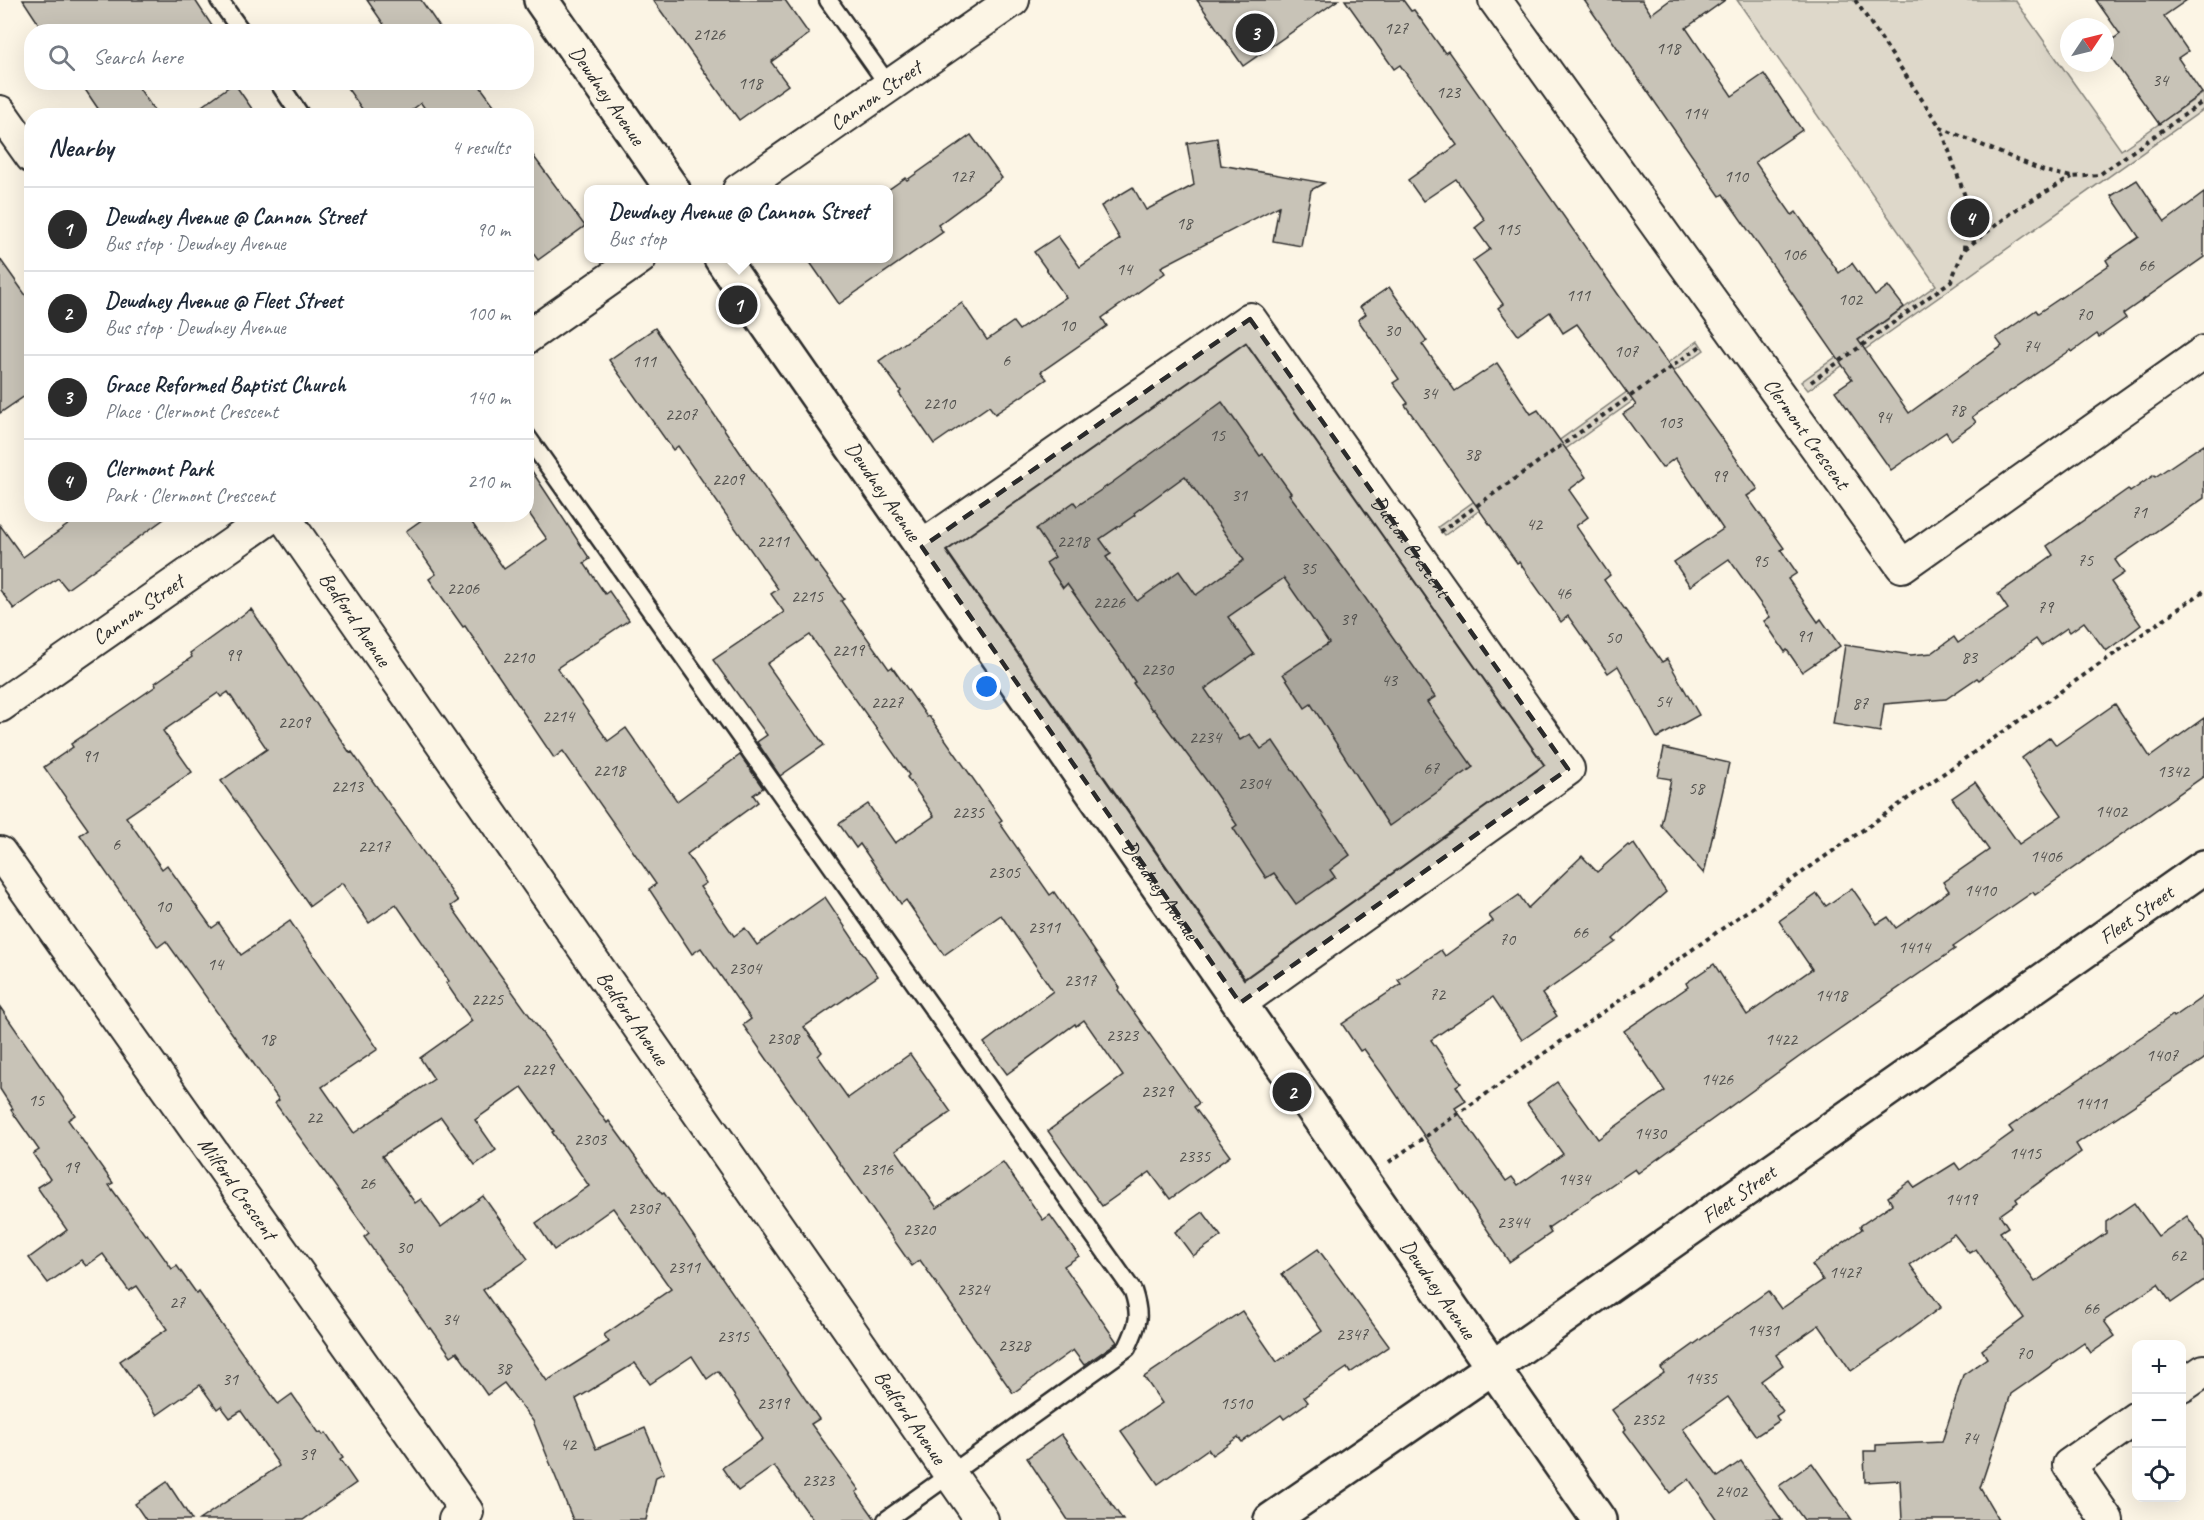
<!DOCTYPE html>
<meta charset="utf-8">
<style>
body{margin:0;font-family:Caveat,sans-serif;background:#f6f6f7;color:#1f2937}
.controls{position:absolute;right:18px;bottom:18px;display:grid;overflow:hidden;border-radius:12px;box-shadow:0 6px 24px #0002}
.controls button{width:54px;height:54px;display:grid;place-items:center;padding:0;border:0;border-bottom:2px solid #e0e1e3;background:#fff;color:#1f2937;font:30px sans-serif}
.compass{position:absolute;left:2060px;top:18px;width:54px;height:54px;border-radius:50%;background:#fff;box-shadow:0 6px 24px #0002;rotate:55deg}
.you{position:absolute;left:987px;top:687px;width:21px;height:21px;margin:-15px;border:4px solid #fff;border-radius:50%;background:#1a73e8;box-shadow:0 0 0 9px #1a73e833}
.badge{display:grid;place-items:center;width:39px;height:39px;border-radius:50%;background:#2b2b2b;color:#fff;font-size:20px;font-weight:700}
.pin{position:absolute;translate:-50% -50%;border:3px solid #fff;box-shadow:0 2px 6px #0006}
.popup{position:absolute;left:584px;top:185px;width:309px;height:78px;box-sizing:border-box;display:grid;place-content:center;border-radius:12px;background:#fff;filter:drop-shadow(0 2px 4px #0005);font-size:20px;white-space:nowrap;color:#747a83}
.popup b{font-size:22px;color:#1f2937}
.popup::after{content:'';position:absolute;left:50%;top:100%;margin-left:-12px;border:12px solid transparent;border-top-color:#fff}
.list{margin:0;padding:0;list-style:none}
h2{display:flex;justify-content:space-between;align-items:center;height:78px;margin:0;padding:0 24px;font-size:26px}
h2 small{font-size:20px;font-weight:400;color:#747a83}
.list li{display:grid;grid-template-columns:39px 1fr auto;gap:18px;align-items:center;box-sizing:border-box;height:84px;padding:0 24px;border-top:2px solid #e0e1e3}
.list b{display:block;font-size:22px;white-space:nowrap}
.list p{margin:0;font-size:20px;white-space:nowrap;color:#747a83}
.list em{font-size:20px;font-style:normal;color:#747a83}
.icon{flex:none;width:33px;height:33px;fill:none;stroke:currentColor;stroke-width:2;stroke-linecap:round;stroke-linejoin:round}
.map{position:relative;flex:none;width:2204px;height:1520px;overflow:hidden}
.search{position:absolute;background:#fff;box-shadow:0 6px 24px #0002;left:24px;top:24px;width:510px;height:66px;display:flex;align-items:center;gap:15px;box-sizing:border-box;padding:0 21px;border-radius:24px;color:#747a83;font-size:22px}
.panel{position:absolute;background:#fff;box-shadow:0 6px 24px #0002;left:24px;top:108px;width:510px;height:414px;border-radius:24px}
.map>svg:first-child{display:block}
.park{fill:#ded8ca;stroke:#84827a;stroke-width:1.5}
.building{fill:#c8c3b7;stroke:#2b2b2b;stroke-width:1.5;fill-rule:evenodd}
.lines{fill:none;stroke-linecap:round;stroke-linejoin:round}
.lane-casing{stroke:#2b2b2b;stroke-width:21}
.street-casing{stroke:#2b2b2b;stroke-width:36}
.secondary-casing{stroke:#2b2b2b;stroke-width:38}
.path{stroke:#2b2b2b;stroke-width:4;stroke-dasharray:4.5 4.5;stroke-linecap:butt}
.lane{stroke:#fcf5e5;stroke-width:16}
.street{stroke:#fcf5e5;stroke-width:32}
.secondary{stroke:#fcf5e5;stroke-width:33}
.marked{fill:#2b2b2b;fill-opacity:0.2;stroke:#2b2b2b;stroke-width:4.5;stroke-dasharray:12 8;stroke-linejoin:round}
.labels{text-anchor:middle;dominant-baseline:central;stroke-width:4.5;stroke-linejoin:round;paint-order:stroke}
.number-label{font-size:18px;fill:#52514e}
.street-label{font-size:21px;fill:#2b2b2b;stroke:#fcf5e5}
</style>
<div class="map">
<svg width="2204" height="1520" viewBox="0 0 2204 1520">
<rect width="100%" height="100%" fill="#fcf5e5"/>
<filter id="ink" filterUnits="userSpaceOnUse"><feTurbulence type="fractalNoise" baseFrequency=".0167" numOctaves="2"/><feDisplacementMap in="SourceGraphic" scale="12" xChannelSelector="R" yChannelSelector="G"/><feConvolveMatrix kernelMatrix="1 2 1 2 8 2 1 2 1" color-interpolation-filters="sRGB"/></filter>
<g filter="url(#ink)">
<!-- park -->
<g class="park">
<path d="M1737,0H2015L2121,150L2204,93V109L1808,390L1801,382L1936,285Z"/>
<path d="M1698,341L1704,350L1445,535L1438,527Z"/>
</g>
<!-- building -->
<g class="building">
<path d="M23,0H195L216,32H44Z"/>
<path d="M367,0H421L443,32H389Z"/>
<path d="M653,0H785L809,34L771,62L788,85L739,120Z"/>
<path d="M1197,0H1338L1243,66Z"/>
<path d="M1345,0H1403L1411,11L1414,10L1445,53L1448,51L1627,307L1758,489L1747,496L1784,548L1781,550L1797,573L1788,579L1818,622L1821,619L1840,646L1802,672L1787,650L1785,652L1764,621L1770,617L1729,559L1690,586L1674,562L1723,529L1675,458L1662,468L1623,414L1636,405L1577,324L1563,333L1550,312L1518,335L1498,308L1503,304L1473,261L1490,249L1475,228L1485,220L1456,179L1423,201L1408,180L1457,145L1400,65L1394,69Z"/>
<path d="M1584,0H1642L1651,14L1670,0H1725L1686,28L1732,96L1764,74L1802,130L1755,162L1792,215L1796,212L1839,273L1852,263L1875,296L1888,286L1904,307L1858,340L1909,413L2002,346L1996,338L2036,310L2038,313L2109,265L2106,260L2139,237L2111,196L2137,180L2165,222L2204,193V257L2123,314L2126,318L2099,337L2097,334L2072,352L2071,350L1972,417L1976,422L1951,440L1946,432L1891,470L1835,391L1852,379L1723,194L1720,196Z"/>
<path d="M2096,0H2187L2164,16L2188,51L2178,58L2202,93L2159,124L2105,49V45L2120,34Z"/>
<path d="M80,82H135L158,116H103Z"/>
<path d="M343,82H477L502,116H430L421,103L404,116H367Z"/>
<path d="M234,83L257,116H188Z"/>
<path d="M971,135L1002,178L938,225L943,232L839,304L807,258H888V190L905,178L907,180Z"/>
<path d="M1217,138L1221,165L1324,183L1311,190L1301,246L1273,241L1279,206L1161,267L1165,273L1102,318L1107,326L1041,372L1047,379L995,414L989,406L934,444L899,393L901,391L879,361L962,303L987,340L1013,322L1019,330L1066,297L1034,252L1058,236L1080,267L1120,239L1101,206L1133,187L1146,210L1194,185L1187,143Z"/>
<path d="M526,146L585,226L538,260L526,244Z"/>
<path d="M0,259L32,304V391L0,413Z"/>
<path d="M1389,287L1427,341L1422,344L1455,391L1497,363L1531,414L1538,410L1586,477L1569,490L1588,517L1576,526L1610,575L1604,580L1662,662L1667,659L1699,715L1657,738L1618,666L1608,673L1568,616L1561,622L1519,562L1517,563L1405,405L1408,403L1393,383L1399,379L1358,320L1366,314L1360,307Z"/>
<path d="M655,328L815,562L816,561L844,599L841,601L889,669L892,667L927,717L929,716L1002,820L999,822L1050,895L1054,892L1120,988L1118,990L1199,1103L1194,1107L1230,1156L1170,1199L1150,1172L1102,1206L1048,1131L1123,1076L1084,1020L1076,1026L1075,1024L1007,1074L984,1043L1053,991L1001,915L944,955L906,900L901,904L860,844L856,848L839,824L868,804L895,843L934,816L907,777L909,775L810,635L767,664L824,745L780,776L757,742L767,735L713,660L784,612L771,594L778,589L678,446L673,450L609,360Z"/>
<path d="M1222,402L1260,456L1263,454L1291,493L1289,494L1354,582L1435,697L1427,702L1473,767L1389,826L1311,704L1305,708L1283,674L1329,643L1284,578L1228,617L1254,654L1205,689L1240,740L1250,734L1261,749L1273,741L1350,855L1330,870L1335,877L1296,904L1274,873L1266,878L1233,828L1237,825L1206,780L1153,709L1152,710L1133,683L1135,682L1119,657L1067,584L1063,588L1046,563L1055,557L1036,529L1074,502L1077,506L1113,482ZM1185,476L1244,560L1196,595L1179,571L1137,601L1106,557L1111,554L1100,539L1135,515L1134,513Z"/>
<path d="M2204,444V498L2115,560L2124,573L2111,582L2141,625L2106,651L2084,622L2070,632L2067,628L2041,646L2036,639L1979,680L1977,678L1946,699L1884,704L1880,732L1833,724L1845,645L1911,655L1932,653L1954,637L1958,643L2008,609L1998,594L2053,555L2047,546L2128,489L2130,492L2154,475L2155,477Z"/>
<path d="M526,462L590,559L584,563L605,594L609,591L629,620L557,668L608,741L626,728L677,801L740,755L763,788L753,795L758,802L687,854L706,883L700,887L734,936L745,928L757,945L825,897L878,976L804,1027L822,1052L818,1056L848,1098L910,1054L951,1112L896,1150L937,1208L1003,1162L1043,1220L1050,1215L1079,1256L1064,1266L1117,1342L1084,1365L1073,1350L1013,1393L920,1260L912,1266L743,1025L751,1019L701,948L692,954L649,889L656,884L563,751L554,758L465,626L463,627L429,579L436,574L406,531L430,514H466L504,569L547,539L526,509Z"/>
<path d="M83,514H171L67,589L58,578L14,609L0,590V525L23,557Z"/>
<path d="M251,609L350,753L352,752L458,901L451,906L486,955L607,1123L609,1121L662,1194L664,1193L819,1419L811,1424L859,1490L856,1492L876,1520H813L774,1466L738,1491L722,1468L763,1439L718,1371L707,1379L692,1356L650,1384L635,1363L576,1399L596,1449L645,1428L664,1473L656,1477L646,1520H573L533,1421L504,1383L487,1395L457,1352L451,1356L431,1328L429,1329L364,1237L369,1233L275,1103L279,1100L244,1050L166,941L158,947L80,835L88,829L44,767L73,747L71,744L156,686L155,683L192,657L190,653ZM228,692L267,749L221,781L310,906L342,883L369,923L396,904L449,981L446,983L472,1021L420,1058L434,1079L354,1133L322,1087L378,1049L290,921L241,955L219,923L212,928L167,865L162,869L126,817L192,772L163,731L218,693L221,697ZM522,1087L554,1131L552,1132L589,1186L536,1223L554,1250L613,1208L671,1289L604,1335L609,1342L547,1381L483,1290L528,1259L483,1196L441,1227L421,1199L415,1203L382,1156L441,1117L475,1165L496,1150L475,1120Z"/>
<path d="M2115,704L2150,757L2204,718V776L2035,895L2033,892L1953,947L1955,949L1806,1052L1638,1173L1635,1169L1548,1228L1551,1233L1509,1262L1383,1075L1364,1049L1360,1051L1342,1024L1401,984L1398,980L1441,950L1445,956L1493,921L1489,916L1519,895L1528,908L1582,856L1597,872L1628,845L1630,847L1634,844L1666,892L1613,939L1616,942L1542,994L1557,1016L1522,1040L1493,997L1431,1040L1461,1083L1456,1086L1466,1101L1455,1108L1506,1181L1512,1177L1518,1185L1563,1154L1527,1104L1557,1082L1598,1139L1665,1091L1624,1031L1688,987L1686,983L1714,964L1747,1015L1812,969L1779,921L1817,894L1826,906L1852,888L1877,924L1888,917L1896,928L1949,891L1943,882L1989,850L1952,798L1975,782L2019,844L2062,815L2022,758L2050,737L2056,745Z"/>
<path d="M1664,748L1729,763L1704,874L1661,825L1671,779L1658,777Z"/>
<path d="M2204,996V1059L2076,1144L2081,1152L2016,1199L2018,1202L2000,1215L2008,1227L2000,1232L2035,1282L2106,1233V1222L2134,1203L2158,1236L2187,1216L2204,1241V1280L2171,1303L2158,1284L2104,1321L2115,1336L2091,1353L2084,1343L2011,1394L1980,1488L1999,1520H1902L1900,1480L1865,1482L1864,1451H1876V1445L1942,1442L1963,1375L1987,1358L1982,1350L2024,1318L1976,1249L1969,1253L1954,1234L1910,1265L1941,1307L1892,1343L1851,1371L1819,1325L1776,1355L1783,1365L1761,1381L1783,1411L1776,1416L1779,1421L1756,1436L1728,1397L1683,1429L1718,1477L1741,1461L1782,1520H1717L1689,1479L1670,1493L1624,1431L1626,1429L1612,1410L1664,1373L1661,1368L1768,1291L1781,1309L1823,1280L1812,1265L1862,1229L1860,1226L1892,1204L1888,1197L1910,1181L1915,1188L1955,1163L1960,1170L2013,1132L2009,1127L2173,1015L2174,1017Z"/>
<path d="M0,1007L75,1115L68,1120L113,1183L109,1185L145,1235L147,1234L172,1269L177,1266L197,1294L199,1292L278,1404L292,1394L319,1433L321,1432L323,1435L326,1433L343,1458L340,1460L356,1483L303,1520H199L279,1466L277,1462L241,1411L230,1418L221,1406L217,1409L200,1385L157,1415L120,1361L167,1329L137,1286L129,1291L103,1254L86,1266L81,1260L48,1283L29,1258L67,1230L37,1187L50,1179L33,1154L39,1150L11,1110L13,1109L0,1089Z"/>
<path d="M1203,1212L1221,1236L1193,1256L1175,1232Z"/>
<path d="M1318,1249L1389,1346L1350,1373L1347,1368L1304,1397L1308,1402L1284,1419L1281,1415L1242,1442L1238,1437L1212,1455L1208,1449L1158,1484L1121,1431L1162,1403L1144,1377L1242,1311L1277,1362L1322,1331L1282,1274Z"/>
<path d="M1061,1434L1123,1520H1068L1027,1458Z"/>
<path d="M1812,1463L1831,1490L1852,1520H1804L1779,1486Z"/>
<path d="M167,1482L192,1520H146L135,1504Z"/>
</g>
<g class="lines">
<defs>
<g id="lane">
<path d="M219,0L242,32"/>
<path d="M828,0L889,86"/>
<path d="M278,82L301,116"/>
<path d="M526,435L1133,1291C1141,1316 1139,1323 1127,1348L886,1520"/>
</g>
<g id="street">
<path id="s1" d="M1495,0L1902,566L2204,352"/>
<path d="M0,112L32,157"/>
<path id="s2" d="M739,190L1013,0"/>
<path d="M526,338L640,258"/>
<path id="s3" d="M282,514L982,1520"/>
<path id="s4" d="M922,547L1250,319L1568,769L1240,1003"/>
<path id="s5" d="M0,706L275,514"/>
<path id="s6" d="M0,853L467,1512L455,1520"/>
<path d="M2182,1386L2204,1371"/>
<path d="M2107,1520L2069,1465L2136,1418"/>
</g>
<g id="secondary">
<path id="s7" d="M541,0L673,190"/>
<path id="s8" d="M721,258L1599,1520"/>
<path id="s9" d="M1271,1520L1493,1367L2204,867"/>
</g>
</defs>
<!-- lane casing -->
<use href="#lane" class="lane-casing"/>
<!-- street casing -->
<use href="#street" class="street-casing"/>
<!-- secondary casing -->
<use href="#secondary" class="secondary-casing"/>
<!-- path -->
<g class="path">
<path d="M1855,0L1941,128L2044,171L2072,177L2099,175L2204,101"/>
<path d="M1965,249L2018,208L2072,177"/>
<path d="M1811,382L1951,281L1964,249L1967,202L1941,128"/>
<path d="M1440,532L1702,345"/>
<path d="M1389,1162L2204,591"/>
</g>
<!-- lane -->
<use href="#lane" class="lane"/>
<!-- street -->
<use href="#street" class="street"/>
<!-- secondary -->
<use href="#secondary" class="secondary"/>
</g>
</g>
<!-- marked area -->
<path class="marked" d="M1250,319L1568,769L1240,1003L922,547Z"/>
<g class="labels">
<!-- number labels -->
<g class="number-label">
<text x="1396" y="28">127</text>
<text x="709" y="34">2126</text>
<text x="1668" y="48">118</text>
<text x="2160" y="80">34</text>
<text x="750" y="83">118</text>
<text x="1448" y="92">123</text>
<text x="1695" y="113">114</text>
<text x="962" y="176">127</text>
<text x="1736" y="176">110</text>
<text x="1184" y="223">18</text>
<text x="1508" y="229">115</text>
<text x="1794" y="254">106</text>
<text x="2146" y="265">66</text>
<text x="1124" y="269">14</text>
<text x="1578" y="295">111</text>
<text x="1850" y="299">102</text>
<text x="2084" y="314">70</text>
<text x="1067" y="325">10</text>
<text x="1392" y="330">30</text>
<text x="2031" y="346">74</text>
<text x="1626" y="351">107</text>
<text x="1006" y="360">6</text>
<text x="644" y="361">111</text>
<text x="1429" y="393">34</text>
<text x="939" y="403">2210</text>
<text x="1957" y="410">78</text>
<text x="681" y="414">2207</text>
<text x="1883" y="417">94</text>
<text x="1670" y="422">103</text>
<text x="1217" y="435">15</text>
<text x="1472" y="454">38</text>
<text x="1719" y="476">99</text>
<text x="728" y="479">2209</text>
<text x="1239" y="495">31</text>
<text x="2139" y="512">71</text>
<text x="1534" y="524">42</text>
<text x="773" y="541">2211</text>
<text x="1073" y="541">2218</text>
<text x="2085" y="560">75</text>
<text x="1760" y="561">95</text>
<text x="1308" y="568">35</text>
<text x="463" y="588">2206</text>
<text x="1563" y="593">46</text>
<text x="807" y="596">2215</text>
<text x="1109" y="602">2226</text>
<text x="2045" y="607">79</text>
<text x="1348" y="619">39</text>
<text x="1804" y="636">91</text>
<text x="1613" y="637">50</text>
<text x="848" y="650">2219</text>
<text x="233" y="655">99</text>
<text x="518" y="657">2210</text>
<text x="1969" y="657">83</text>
<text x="1157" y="669">2230</text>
<text x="1389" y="680">43</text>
<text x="1663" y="701">54</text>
<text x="887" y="702">2227</text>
<text x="1860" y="703">87</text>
<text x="558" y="716">2214</text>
<text x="294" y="722">2209</text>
<text x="1205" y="737">2234</text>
<text x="90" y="756">91</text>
<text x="1431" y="768">67</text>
<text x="609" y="770">2218</text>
<text x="2173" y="771">1342</text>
<text x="1254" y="783">2304</text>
<text x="347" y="786">2213</text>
<text x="1696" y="788">58</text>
<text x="2111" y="811">1402</text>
<text x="968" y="812">2235</text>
<text x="116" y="844">6</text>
<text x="374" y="846">2217</text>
<text x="2046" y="856">1406</text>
<text x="1004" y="872">2305</text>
<text x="1980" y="890">1410</text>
<text x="163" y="906">10</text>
<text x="1044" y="927">2311</text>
<text x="1580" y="932">66</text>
<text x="1507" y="939">70</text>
<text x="1914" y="947">1414</text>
<text x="215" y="964">14</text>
<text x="745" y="968">2304</text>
<text x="1080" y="980">2317</text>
<text x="1437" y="994">72</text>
<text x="1831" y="995">1418</text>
<text x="487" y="999">2225</text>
<text x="1122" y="1035">2323</text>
<text x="783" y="1038">2308</text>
<text x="267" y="1039">18</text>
<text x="1781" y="1039">1422</text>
<text x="2162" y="1055">1407</text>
<text x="538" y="1069">2229</text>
<text x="1717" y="1079">1426</text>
<text x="1157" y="1091">2329</text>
<text x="36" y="1100">15</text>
<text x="2091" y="1103">1411</text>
<text x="314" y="1117">22</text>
<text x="1650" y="1133">1430</text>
<text x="590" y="1139">2303</text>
<text x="2025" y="1153">1415</text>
<text x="1194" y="1156">2335</text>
<text x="71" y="1167">19</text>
<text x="877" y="1169">2316</text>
<text x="1574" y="1179">1434</text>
<text x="367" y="1183">26</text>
<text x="1961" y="1199">1419</text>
<text x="644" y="1208">2307</text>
<text x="1513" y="1222">2344</text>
<text x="919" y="1229">2320</text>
<text x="404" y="1247">30</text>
<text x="2178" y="1255">62</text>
<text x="684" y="1267">2311</text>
<text x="1845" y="1272">1427</text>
<text x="973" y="1289">2324</text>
<text x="177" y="1302">27</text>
<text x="2091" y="1308">66</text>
<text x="450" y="1319">34</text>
<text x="1763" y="1330">1431</text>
<text x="1352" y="1334">2347</text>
<text x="733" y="1336">2315</text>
<text x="1014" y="1345">2328</text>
<text x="2024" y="1353">70</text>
<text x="503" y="1368">38</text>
<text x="1701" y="1378">1435</text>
<text x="230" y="1379">31</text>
<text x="773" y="1403">2319</text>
<text x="1236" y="1403">1510</text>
<text x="1648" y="1419">2352</text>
<text x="1970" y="1438">74</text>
<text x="568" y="1444">42</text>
<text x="307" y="1454">39</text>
<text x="818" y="1480">2323</text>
<text x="1731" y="1491">2402</text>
</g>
<!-- street labels -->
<g class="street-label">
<text stroke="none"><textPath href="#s7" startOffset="116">Dewdney Avenue</textPath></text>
<text stroke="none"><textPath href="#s2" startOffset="166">Cannon Street</textPath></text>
<text stroke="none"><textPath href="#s1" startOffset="534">Clermont Crescent</textPath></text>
<text stroke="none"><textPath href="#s8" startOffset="284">Dewdney Avenue</textPath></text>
<text stroke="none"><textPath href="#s4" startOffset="678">Dutton Crescent</textPath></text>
<text stroke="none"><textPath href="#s5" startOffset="168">Cannon Street</textPath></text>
<text stroke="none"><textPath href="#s3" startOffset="128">Bedford Avenue</textPath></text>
<text stroke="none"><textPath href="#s8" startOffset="770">Dewdney Avenue</textPath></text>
<text stroke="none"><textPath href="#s9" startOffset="1056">Fleet Street</textPath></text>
<text stroke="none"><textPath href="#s3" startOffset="614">Bedford Avenue</textPath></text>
<text stroke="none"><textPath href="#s6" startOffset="411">Milford Crescent</textPath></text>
<text stroke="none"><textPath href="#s9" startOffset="570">Fleet Street</textPath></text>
<text stroke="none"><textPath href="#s8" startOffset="1256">Dewdney Avenue</textPath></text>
<text stroke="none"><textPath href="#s3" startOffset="1100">Bedford Avenue</textPath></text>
</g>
</g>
</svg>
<div class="controls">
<button>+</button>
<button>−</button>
<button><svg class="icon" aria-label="locate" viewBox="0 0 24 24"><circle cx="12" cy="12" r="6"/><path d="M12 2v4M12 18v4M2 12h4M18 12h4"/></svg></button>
</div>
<svg class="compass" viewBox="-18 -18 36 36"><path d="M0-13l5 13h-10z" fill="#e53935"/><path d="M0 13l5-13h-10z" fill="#747a83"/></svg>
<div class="you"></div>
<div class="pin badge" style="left:738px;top:305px">1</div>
<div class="popup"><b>Dewdney Avenue @ Cannon Street</b>Bus stop</div>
<div class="pin badge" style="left:1292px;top:1092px">2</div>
<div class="pin badge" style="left:1255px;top:33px">3</div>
<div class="pin badge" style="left:1970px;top:218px">4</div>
<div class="search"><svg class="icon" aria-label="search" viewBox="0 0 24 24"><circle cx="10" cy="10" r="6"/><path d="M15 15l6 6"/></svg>Search here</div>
<section class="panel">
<h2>Nearby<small>4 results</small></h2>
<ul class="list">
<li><span class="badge">1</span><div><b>Dewdney Avenue @ Cannon Street</b><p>Bus stop · Dewdney Avenue</p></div><em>90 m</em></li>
<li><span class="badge">2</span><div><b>Dewdney Avenue @ Fleet Street</b><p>Bus stop · Dewdney Avenue</p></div><em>100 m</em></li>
<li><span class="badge">3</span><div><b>Grace Reformed Baptist Church</b><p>Place · Clermont Crescent</p></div><em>140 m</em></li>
<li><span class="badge">4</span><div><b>Clermont Park</b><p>Park · Clermont Crescent</p></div><em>210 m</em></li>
</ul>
</section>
</div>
